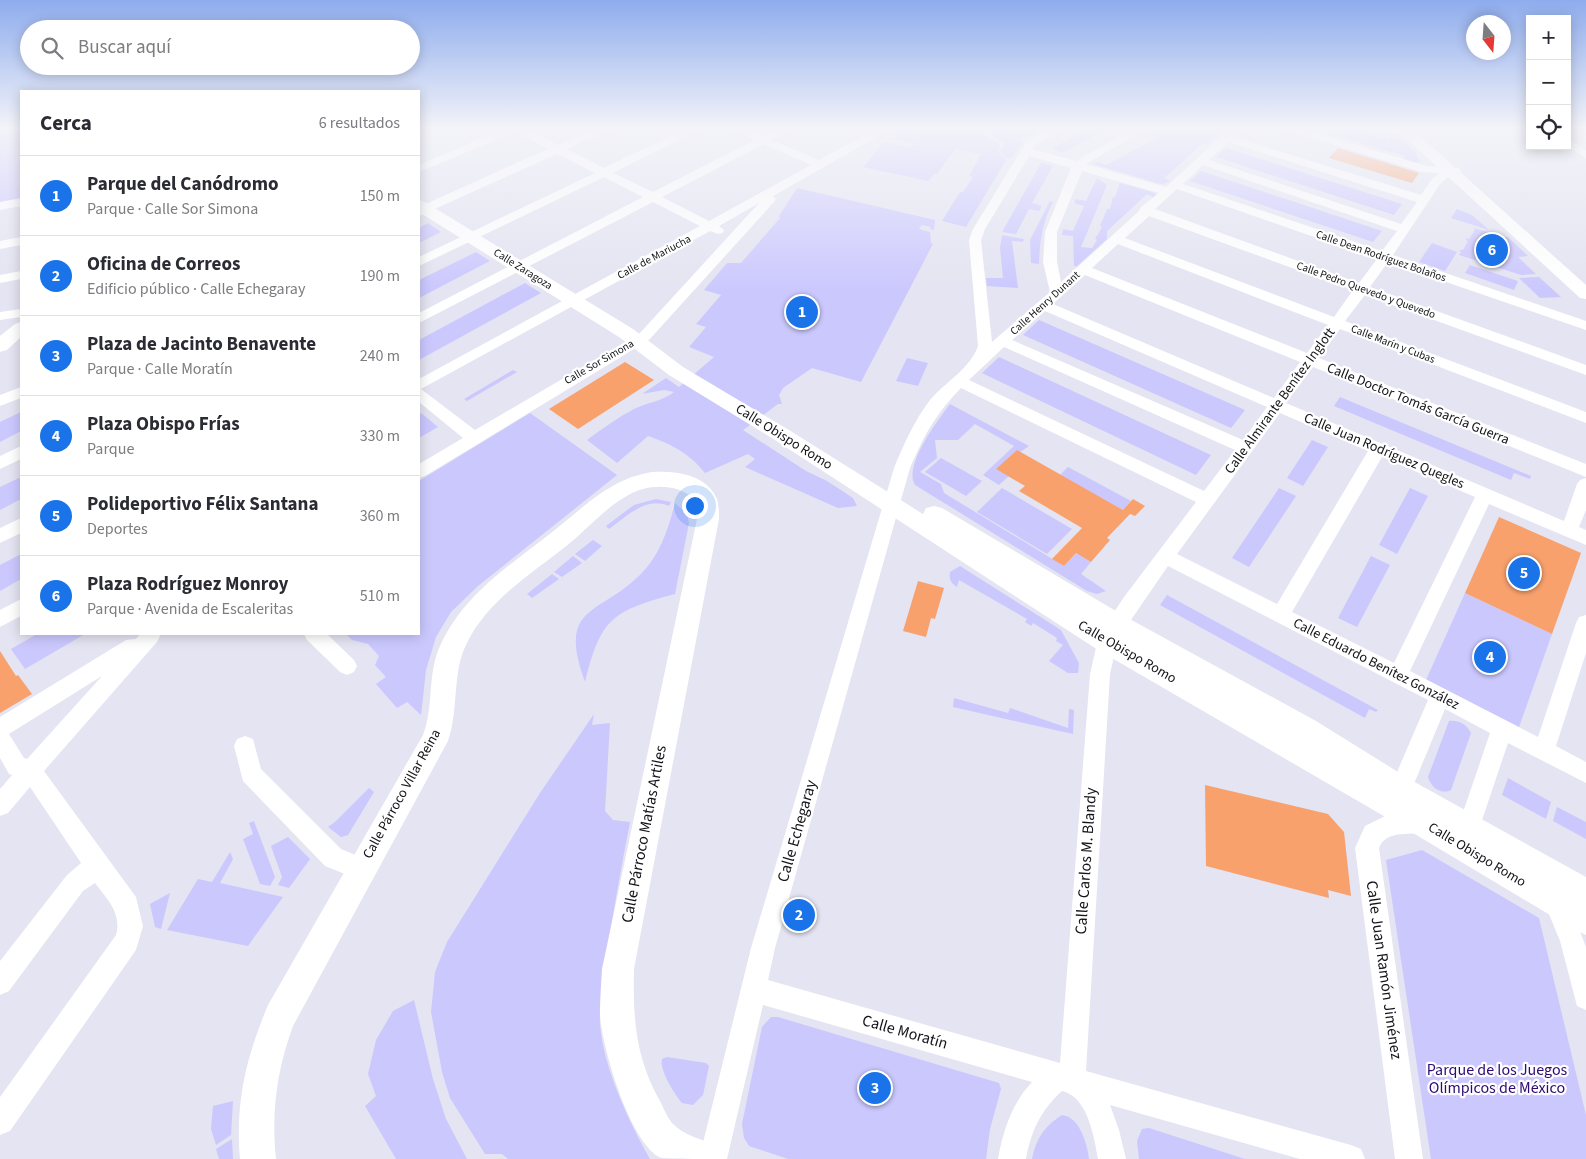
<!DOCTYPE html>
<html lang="es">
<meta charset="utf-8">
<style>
body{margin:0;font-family:"Source Sans 3",sans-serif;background:#f2f2f3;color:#2b2b33}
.controls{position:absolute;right:15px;top:15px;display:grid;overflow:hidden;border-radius:0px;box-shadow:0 2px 12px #0003}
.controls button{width:45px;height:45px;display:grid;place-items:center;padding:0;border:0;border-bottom:1px solid #e1e1e2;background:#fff;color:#2b2b33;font:25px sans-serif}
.compass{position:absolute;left:1466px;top:15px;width:45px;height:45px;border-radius:50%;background:#fff;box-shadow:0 2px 12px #0003;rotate:163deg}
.you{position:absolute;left:694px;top:505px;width:18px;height:18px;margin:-12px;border:4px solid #fff;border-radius:50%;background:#1a73e8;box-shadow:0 0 0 8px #1a73e833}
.badge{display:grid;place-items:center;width:32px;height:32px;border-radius:50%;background:#1a73e8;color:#fff;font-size:16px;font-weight:700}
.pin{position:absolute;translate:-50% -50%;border:2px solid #fff;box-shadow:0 1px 5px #0006}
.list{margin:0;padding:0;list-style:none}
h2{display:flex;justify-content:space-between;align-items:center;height:65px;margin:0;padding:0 20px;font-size:21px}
h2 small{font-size:16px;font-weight:400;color:#7c7c81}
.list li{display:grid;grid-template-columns:32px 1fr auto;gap:15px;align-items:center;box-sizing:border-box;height:80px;padding:0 20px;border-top:1px solid #e1e1e2}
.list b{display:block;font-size:19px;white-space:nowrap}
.list p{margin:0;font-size:16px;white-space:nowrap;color:#7c7c81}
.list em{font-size:16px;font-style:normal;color:#7c7c81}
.icon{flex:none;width:28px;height:28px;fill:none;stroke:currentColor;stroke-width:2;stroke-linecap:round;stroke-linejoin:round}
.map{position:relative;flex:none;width:1586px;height:1159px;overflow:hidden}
.search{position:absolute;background:#fff;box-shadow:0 2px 12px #0003;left:20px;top:20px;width:400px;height:55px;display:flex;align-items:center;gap:12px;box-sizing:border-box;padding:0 18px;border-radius:28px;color:#7c7c81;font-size:19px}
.panel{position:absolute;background:#fff;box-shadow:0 2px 12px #0003;left:20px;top:90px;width:400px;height:545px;border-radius:0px}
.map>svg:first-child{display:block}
.green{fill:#cbc8fe}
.building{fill:#f8a16d}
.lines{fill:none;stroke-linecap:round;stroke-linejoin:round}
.minor{fill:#fff;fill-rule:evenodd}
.tertiary{fill:#fff;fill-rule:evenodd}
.labels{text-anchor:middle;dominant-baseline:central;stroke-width:4.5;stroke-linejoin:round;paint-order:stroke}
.far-street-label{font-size:11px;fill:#131318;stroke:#fff}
.street-label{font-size:14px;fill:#131318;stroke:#fff}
.near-street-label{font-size:16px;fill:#131318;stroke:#fff}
.near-park-label{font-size:16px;fill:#2d0b71;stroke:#fff}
</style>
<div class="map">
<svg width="1586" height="1159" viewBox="0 0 1586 1159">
<rect width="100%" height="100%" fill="#e4e4f2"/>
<!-- green -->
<g class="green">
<path d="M0,127H21V199L0,202Z"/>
<path d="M938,127L979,128L984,135L1000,145L998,152L1006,160L966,227L942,221L960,192H963L973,177L969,176L981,154L955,149L937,174H934L928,181L863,167L884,142L907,147L918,144L894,139L902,129L912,131L915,128L928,131L930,128L937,129Z"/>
<path d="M987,127H1045L1023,138L1004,143L993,136Z"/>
<path d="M1093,127H1112L1062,153L1052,148Z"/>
<path d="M1159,127H1227L1207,144H1202L1164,178L1170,181L1163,184L1157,183L1093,164L1098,162L1106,165L1161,136L1154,132Z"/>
<path d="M1308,127H1346L1388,140L1391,137C1404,140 1414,149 1420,161L1414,163L1404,160L1405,156Z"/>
<path d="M1017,140L1023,141L1011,158H1006L1001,153C1000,143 1010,142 1017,140Z"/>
<path d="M1226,148L1402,204L1394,215L1216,157Z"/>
<path d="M1041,163L1053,166L1032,203L1042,206L1039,211L1029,209L1016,234L1002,232Z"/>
<path d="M1201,171L1382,231L1373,242L1190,181Z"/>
<path d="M1097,178L1107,185L1081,247L1092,248L1097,240L1095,239L1102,227L1100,226L1107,209H1110L1113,197H1115L1120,183L1152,192L1156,195L1153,197L1149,195H1146L1107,231V239L1077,266H1074L1073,236L1062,235L1063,229L1073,231L1084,206L1074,203L1076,199L1086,201Z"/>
<path d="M797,188L935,220L934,230L930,229L931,227L922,225L919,229L930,232L931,243L933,244L861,382L812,368L783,388L779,395L782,404H778L743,430L806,471L827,481L853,498L857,506L838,508L745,467L755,459L748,454L705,473C689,453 671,444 648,436L617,463L587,440C602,429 617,418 634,409C646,403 663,401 674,392L664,390L642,394L666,378L679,387L714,357L689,347L706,327L696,324L721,295L704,290L727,263H741L780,218L779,216Z"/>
<path d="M1050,201L1053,202C1042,224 1040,239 1039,264L1031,263L1030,240Z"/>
<path d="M1457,209L1472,215L1489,230L1451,218Z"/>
<path d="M428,223L441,232L419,243V228Z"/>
<path d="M1474,228L1494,234L1498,238L1508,237L1528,256L1518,257L1536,274L1521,275L1459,255L1461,252L1459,250H1463L1468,241L1466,240L1467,238L1469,239L1475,230Z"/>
<path d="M1002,235L1024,239L1023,242L1012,241L1018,288L987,286L986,278H1003L1000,248Z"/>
<path d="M1432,243L1457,252L1445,271L1419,262Z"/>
<path d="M476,252L490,261L419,298V280Z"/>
<path d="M1470,265L1518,281L1514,290L1465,273Z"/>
<path d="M1539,277L1561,297L1540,298L1519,278Z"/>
<path d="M525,283L541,293L419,360V340Z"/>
<path d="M1039,320L1245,410L1231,428L1023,335Z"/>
<path d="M999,357L1211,455L1196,475L982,373Z"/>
<path d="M907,358L928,363L918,386L896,381Z"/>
<path d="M513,370L517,372L467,401L464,399Z"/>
<path d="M1340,397L1531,476L1530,479L1514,473L1511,480L1334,406Z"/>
<path d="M950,404L1029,446L996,469L1009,476L999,485L983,475L1014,446L975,424L958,440H935L937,458L920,472L941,484L944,493L1064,566L1076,553L1091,562L1081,574L1106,591L1097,594L1087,591L915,485C903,466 938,420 950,404Z"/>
<path d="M21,412V431L0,442V422Z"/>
<path d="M421,413L438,427L419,438V415Z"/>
<path d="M530,413L617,475L478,586L451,612L436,637L426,670L421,715L407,702L397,708L376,684L386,677L375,665L379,656L368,644L352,640L346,634H419V481Z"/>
<path d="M1312,440L1328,447L1303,486L1287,478Z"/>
<path d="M941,458L982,481L966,496L925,472Z"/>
<path d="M1068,467L1131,501L1123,510L1060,475Z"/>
<path d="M21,477V499L0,510V487Z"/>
<path d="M1002,488L1072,529L1047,554L977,512Z"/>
<path d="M1279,488L1296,496L1249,567L1232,558Z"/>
<path d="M1410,488L1428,496L1397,554L1379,545Z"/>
<path d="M656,499L671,502L669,506C646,496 627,516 609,529L606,526L634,505Z"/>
<path d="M675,503L687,514L689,523L675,594C612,611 601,618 585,682C557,605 598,616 640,575C660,555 668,530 675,503Z"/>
<path d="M593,540L602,546L585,561L575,554Z"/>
<path d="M21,554V579L0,591V565Z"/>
<path d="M573,556L582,563L562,577L554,572Z"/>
<path d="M1371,556L1390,565L1357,627L1338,618Z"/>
<path d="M960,566L1061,630L1079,663L1078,673H1068L1049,661L1063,645L1056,641L1057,638L1033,623L1031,626L1025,622L1027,619L959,580L957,587C951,583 949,580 950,572Z"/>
<path d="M552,574L559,579L532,598L527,594Z"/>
<path d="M1465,593L1552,634L1519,727L1426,680Z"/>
<path d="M1167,595L1378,710L1376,712L1369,709L1365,718L1160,605Z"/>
<path d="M37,634H85L25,669L11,649Z"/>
<path d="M954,698L1008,713L1010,708L1068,728L1069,709L1074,710L1073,734L953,707Z"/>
<path d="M594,714L592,725L610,723L605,811L613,820L630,822C621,869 612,916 606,964C603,984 599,1004 600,1024C603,1067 629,1122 650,1159H508L502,1154H485L450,1098L442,1072L431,1012L435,972L447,942L540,793Z"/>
<path d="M1449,721C1459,720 1466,724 1471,733L1451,790C1440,795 1431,787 1428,777Z"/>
<path d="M1508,778L1551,802L1546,819L1502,795Z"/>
<path d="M369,788L374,792L348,835L341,837L328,827L335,822Z"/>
<path d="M1557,807L1586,822V839L1553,821Z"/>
<path d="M254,821L275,877L270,886L260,884L243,839L253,834L249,823Z"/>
<path d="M288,837L310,859L289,888L278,885L282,877L271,846Z"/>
<path d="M1422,850L1539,918L1586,1115V1159H1431L1386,860Z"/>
<path d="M230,852L233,859L220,883L283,897L248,946L167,930L198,879L212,882Z"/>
<path d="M170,893L161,929L155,927L150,904Z"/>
<path d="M414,1000L433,1079L446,1119L467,1159H396L365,1106L376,1096L368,1074L376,1040L393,1011Z"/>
<path d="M771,1017H778L999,1083L1001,1089L990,1129L986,1159H788L749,1146L744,1138L742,1124L762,1027Z"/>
<path d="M667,1057L706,1063L709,1066L703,1095L693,1105L682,1103C675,1095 659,1070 662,1059Z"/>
<path d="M233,1101L231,1135L216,1145L211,1129L213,1106Z"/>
<path d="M1062,1115C1080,1117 1087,1144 1089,1159H1032C1036,1138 1045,1126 1062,1115Z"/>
<path d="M1149,1128L1245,1159H1139L1137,1141L1142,1129Z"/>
<path d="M232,1139L233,1159H219L216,1149Z"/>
</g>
<!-- building -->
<g class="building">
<path d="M1338,148L1419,173L1412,183L1329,158Z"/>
<path d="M625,362L654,380L578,429L549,409Z"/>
<path d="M1017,450L1123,510L1133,499L1145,506L1135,516L1130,514L1107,538L1110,540L1091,562L1076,553L1064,566L1052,559L1082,528L1019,491L1025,486L996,469Z"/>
<path d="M1499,517L1581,553L1552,634L1465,593Z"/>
<path d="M918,581L944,588L935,619L931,618L926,637L903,631Z"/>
<path d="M0,651L16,676L18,675L32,694L0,713Z"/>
<path d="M1205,785L1328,814L1344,832L1351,896L1328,890L1329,898L1206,866Z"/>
</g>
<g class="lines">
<!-- minor -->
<g class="minor">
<path d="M506,127H523L558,145L597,127H612L567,149L604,168L689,127H704L613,173L653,192L755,140L730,127H745L763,135L779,127H793L772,140L819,160L880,127H894L773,196L776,199L774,202L649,340L425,476L419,478V464L463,438L419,402V379L700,226L653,202L419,323V313L643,197L604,177L419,266V257L595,173L557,154L419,216V207L548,149L515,132L419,172V165ZM764,144L811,165L709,221L662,197ZM759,203L639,334L475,430L421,389L710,231L718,234L723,233L724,230L719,226Z"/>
<path d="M1053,127H1067L1035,145L1033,149L1076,161L1136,127H1150L1086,164L1166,187L1231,127H1243L1234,137L1421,195L1432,179L1439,173L1422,172L1277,127H1296L1427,166L1459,168L1461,171L1459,174H1452L1440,184L1393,255L1586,321V330L1388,262L1370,287L1586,365V375L1365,295L1345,321L1586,412V423L1340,329L1319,358L1586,464V477L1313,367L1286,403L1564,521L1577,484L1580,480L1586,478V510L1579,527L1586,530V545L1489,504L1410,671L1538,737L1576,623L1579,617L1586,615V653L1556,746L1586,762V783L1508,743L1477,835L1469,838L1461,835L1458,827L1490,733L1445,709L1404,808L1396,811L1388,808L1385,800L1428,700L1168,566L1124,630L1117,643L1110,674L1086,1071L1351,1145L1361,1149L1365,1159H1300L1110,1105L1119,1130L1126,1159H1098C1094,1137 1088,1097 1062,1091C1041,1110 1031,1131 1026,1159H998C1003,1131 1012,1103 1032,1082L763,1005L727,1159H699L751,948L894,468C904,444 914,421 930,400C945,382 970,369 978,346L969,240L973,229L1027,141ZM1228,142L1417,202L1401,224L1209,160ZM1029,156L1071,168L1045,232L1043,262L1050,292L992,342L981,240L985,229ZM1203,165L1397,231L1382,251L1183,184ZM1082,171L1159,193L1141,207L1139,211L1061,282L1057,262V232ZM1177,189L1377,259L1359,283L1155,209ZM1149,216L1353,290L1334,317L1125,238ZM1118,244L1328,325L1307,353L1092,268ZM1085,275L1300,362L1274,398L1053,304ZM1045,311L1267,407L1243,440L1012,340ZM1004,347L1235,450L1204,491L969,380ZM961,388L1196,502L1124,597L1110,618L1097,643L1090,674L1060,1063L768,980L775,948L910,468C925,434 935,415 961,388ZM1280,413L1368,451L1277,604L1177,554ZM1382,457L1475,497L1394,663L1292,612Z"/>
<path d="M1370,127H1394L1413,132L1415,134L1409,137Z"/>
<path d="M1567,138L1586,150V158L1567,146Z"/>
<path d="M21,198V206L0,210V202Z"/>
<path d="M21,237V245L0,249V241Z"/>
<path d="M21,271V279L0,283V275Z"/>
<path d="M21,309V317L0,320V312Z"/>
<path d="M21,387V398L0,406V395Z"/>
<path d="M21,446V459L0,469V456Z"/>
<path d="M21,518V533L0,543V528Z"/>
<path d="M21,599V616L0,627V610Z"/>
<path d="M140,634H159L160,636L157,642L44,771L136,897L143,926L136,950L10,1131L0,1135V1097L116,935C122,913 107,899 95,883L83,891L9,991L0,995V961L67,875L81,863L30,787L8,813L0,816V789L12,775L9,774L0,758V717L126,640L136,639ZM102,676L27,759L24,758L9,734Z"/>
<path d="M304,634H327L354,660L357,666L354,672L347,675L340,672L307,640Z"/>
<path d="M245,736L253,739L261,769L341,849L370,861L374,869L370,877L362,881L325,866L243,781L234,746L237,739Z"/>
<path d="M1393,812H1420L1428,815L1431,823L1428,831C1412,837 1387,828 1379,848L1423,1159H1395L1355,848L1365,826Z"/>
<path d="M1556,890L1565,893L1586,947V1010L1577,1006L1560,941L1544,902L1547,893Z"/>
</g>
<!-- tertiary -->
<g class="tertiary">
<path d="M419,127H428L419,132Z"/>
<path d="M1394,127H1410L1586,285V299L1580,298Z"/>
<path d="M419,200L425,202L633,329L683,367L789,430L923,514L926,508L934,506L942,508L1126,617L1316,721L1411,780L1586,877V935L1575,930L1413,833L1098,650L775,440L669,375L619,337L419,212Z"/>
<path d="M21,322V337L7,350L0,352V336L15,324Z"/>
<path d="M652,472C676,471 706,474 717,499C719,505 719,513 719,519L634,969C633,1019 635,1057 661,1103C664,1109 667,1117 672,1123C684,1136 704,1140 720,1146L725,1159C713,1159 669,1159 661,1158C630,1144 602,1047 600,1015C600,1000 601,984 602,969L697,519L694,498C680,487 661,484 643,489C615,497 592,525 570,543C533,573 487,600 466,645C452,673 459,710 448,741L293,1026C277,1070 271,1112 276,1159H240C235,1102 246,1058 268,1005L423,735C434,707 427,674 440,646C464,593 511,565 556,529C586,505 612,478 652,472Z"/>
</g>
</g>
<!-- sky -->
<linearGradient id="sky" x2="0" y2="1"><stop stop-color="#8eaced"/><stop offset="0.44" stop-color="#f3f3f9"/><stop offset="1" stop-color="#f3f3f9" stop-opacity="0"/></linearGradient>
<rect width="1586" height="290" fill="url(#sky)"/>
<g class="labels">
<!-- far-street labels -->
<g class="far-street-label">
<text transform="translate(1381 256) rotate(19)">Calle Dean Rodríguez Bolaños</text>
<text transform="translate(654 257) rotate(-28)">Calle de Mariucha</text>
<text transform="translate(523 269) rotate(32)">Calle Zaragoza</text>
<text transform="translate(1366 290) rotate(20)">Calle Pedro Quevedo y Quevedo</text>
<text transform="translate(1045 303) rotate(-42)">Calle Henry Dunant</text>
<text transform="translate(1393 344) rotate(21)">Calle Marín y Cubas</text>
<text transform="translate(599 362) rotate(-30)">Calle Sor Simona</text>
</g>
<!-- street labels -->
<g class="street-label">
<text transform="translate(1280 401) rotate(-54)">Calle Almirante Benítez Inglott</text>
<text transform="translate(1418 404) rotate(22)">Calle Doctor Tomás García Guerra</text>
<text transform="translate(784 437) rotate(32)">Calle Obispo Romo</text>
<text transform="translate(1384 451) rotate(23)">Calle Juan Rodríguez Quegles</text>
<text transform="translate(1127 652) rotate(30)">Calle Obispo Romo</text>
<text transform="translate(1376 664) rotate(27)">Calle Eduardo Benítez González</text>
<text transform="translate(402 794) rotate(-61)">Calle Párroco Villar Reina</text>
<text transform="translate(1477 855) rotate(31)">Calle Obispo Romo</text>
</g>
<!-- near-street labels -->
<g class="near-street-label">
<text transform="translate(797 831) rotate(-74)">Calle Echegaray</text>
<text transform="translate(644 834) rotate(-79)">Calle Párroco Matías Artiles</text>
<text transform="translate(1086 861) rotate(-86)">Calle Carlos M. Blandy</text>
<text transform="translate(1384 970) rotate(82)">Calle Juan Ramón Jiménez</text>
<text transform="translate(905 1032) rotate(16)">Calle Moratín</text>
</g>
<!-- near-park labels -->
<g class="near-park-label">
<text x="1497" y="1070">Parque de los Juegos<tspan x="1497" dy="18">Olímpicos de México</tspan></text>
</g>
</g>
</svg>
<div class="controls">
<button>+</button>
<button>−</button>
<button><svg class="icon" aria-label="locate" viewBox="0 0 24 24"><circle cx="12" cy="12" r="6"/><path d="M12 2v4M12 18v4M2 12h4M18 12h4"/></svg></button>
</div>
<svg class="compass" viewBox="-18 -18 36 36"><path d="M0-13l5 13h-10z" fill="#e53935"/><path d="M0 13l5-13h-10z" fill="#7c7c81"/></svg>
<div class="you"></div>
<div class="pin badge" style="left:802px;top:312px">1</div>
<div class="pin badge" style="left:799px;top:915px">2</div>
<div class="pin badge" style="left:875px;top:1088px">3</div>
<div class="pin badge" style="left:1490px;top:657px">4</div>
<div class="pin badge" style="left:1524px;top:573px">5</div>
<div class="pin badge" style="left:1492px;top:250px">6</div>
<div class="search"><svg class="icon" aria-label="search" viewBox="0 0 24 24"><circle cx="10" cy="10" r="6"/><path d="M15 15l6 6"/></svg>Buscar aquí</div>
<section class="panel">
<h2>Cerca<small>6 resultados</small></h2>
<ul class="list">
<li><span class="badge">1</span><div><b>Parque del Canódromo</b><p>Parque · Calle Sor Simona</p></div><em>150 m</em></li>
<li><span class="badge">2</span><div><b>Oficina de Correos</b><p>Edificio público · Calle Echegaray</p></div><em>190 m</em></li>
<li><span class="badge">3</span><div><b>Plaza de Jacinto Benavente</b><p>Parque · Calle Moratín</p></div><em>240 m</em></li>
<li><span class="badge">4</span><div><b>Plaza Obispo Frías</b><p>Parque</p></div><em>330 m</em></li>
<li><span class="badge">5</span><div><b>Polideportivo Félix Santana</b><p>Deportes</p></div><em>360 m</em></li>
<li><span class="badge">6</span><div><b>Plaza Rodríguez Monroy</b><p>Parque · Avenida de Escaleritas</p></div><em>510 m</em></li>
</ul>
</section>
</div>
